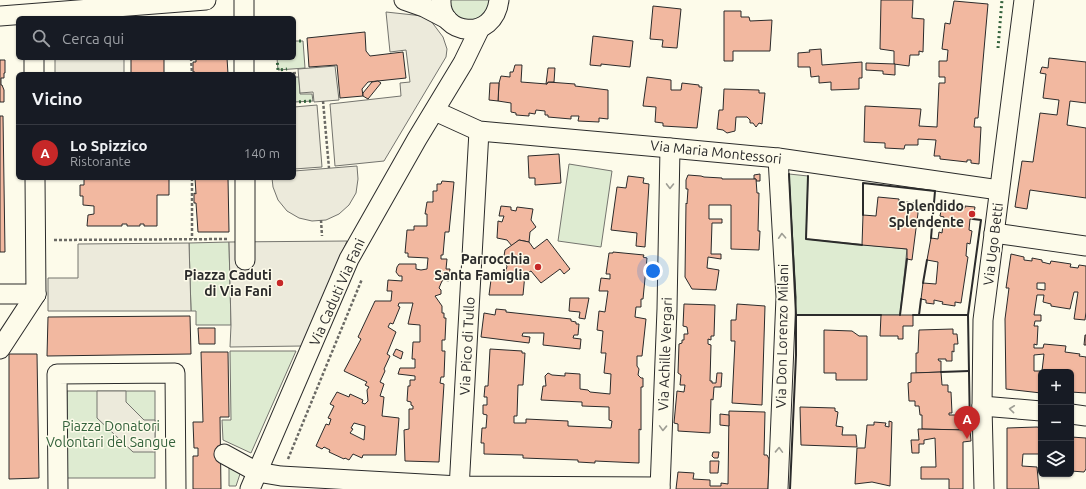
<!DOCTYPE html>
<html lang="it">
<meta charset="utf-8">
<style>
body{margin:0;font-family:Ubuntu,sans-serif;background:#20242c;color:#f1f3f6}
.controls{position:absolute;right:12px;bottom:12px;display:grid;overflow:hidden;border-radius:6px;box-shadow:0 1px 3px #0004}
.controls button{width:36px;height:36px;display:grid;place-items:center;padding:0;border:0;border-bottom:1px solid #363941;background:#171b24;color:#f1f3f6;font:20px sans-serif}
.you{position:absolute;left:653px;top:271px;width:14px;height:14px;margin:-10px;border:3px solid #fff;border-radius:50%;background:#1a73e8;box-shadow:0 0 0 6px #1a73e833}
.badge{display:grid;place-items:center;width:26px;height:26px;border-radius:50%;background:#c62828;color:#fff;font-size:13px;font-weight:700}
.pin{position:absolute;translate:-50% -33px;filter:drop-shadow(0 1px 2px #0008)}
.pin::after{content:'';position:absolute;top:21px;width:14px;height:12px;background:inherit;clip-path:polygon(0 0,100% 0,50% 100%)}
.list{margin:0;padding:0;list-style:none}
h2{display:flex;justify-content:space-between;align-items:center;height:52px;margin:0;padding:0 16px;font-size:17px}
h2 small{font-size:13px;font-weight:400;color:#9ea1a6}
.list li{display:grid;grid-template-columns:26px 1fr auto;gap:12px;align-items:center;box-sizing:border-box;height:56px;padding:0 16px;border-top:1px solid #363941}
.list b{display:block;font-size:15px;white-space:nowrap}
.list p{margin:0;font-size:13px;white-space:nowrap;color:#9ea1a6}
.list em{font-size:13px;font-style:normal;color:#9ea1a6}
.icon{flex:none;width:22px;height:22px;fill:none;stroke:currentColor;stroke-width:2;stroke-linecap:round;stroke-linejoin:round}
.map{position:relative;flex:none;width:1086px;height:489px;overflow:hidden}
.search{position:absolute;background:#171b24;box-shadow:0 1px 3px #0004;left:16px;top:16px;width:280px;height:44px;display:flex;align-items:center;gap:10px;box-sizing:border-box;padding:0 14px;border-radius:6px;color:#9ea1a6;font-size:15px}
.panel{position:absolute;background:#171b24;box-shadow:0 1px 3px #0004;left:16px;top:72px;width:280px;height:108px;border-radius:6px}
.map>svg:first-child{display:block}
.green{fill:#deebd1;stroke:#74746e}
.parking{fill:#eceadb;stroke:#74746e}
.building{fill:#f2b8a0;stroke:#2b2b2b;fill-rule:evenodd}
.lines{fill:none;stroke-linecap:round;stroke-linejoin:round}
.minor-casing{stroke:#2b2b2b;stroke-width:21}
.path{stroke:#6a6964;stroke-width:2.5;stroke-dasharray:3 2;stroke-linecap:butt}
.minor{stroke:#fdfbea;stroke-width:19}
.hedge{stroke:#34623c;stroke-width:3;stroke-dasharray:2 3;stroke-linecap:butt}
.wall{stroke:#2b2b2b;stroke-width:2}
.oneway{stroke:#9e9d94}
.poi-dot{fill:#c62828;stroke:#fdfbea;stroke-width:1.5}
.labels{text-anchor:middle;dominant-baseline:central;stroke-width:3;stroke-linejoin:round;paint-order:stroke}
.street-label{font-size:14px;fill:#2b2b2b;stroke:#fdfbea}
.poi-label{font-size:14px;font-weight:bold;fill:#2b2b2b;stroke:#fdfbea;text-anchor:end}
.park-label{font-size:14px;fill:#34623c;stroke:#fdfbea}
</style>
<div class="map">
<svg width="1086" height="489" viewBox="0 0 1086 489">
<rect width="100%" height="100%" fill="#fdfbea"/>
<!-- green -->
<g class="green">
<path d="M449,0H490C489,3 489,7 488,10C482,23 462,23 453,12C450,9 450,4 449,0Z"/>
<path d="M294,41H303L305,68L278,70L277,58H294Z"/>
<path d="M294,77H299L300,94H312L313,101L294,102Z"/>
<path d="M569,164L612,171L601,247L558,241Z"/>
<path d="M789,174L808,176L806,239L907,249L900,315H796Z"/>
<path d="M229,242L231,325H196V311H191L189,243Z"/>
<path d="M230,351H296L251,453L223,440L222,420H231Z"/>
<rect x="67" y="391" width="88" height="87"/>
<path d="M229,462L242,468L236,486H229Z"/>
</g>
<!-- parking -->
<g class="parking">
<path d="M386,12L423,16L431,21L443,37L447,49L446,57L384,161L335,166L330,104L401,96L400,83L410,82L406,50L390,52Z"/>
<rect x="55" y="58" width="69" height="16"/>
<path d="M335,66L339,100L314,102L313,92L300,93L298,69Z"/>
<path d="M317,105L322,167L294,169V107Z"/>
<path d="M357,166L358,179L356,193L349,205L339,214L326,220L312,221L299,218L287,211L278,200L273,187L272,178H294V171Z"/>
<path d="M347,241L303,346L230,347L231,325L229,242Z"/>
<path d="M189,243L191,311H48V278H78V244Z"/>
<path d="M97,391H126V402L144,420H155V452H133L97,418Z"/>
</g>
<!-- building -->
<g class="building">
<path d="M881,0H913L912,18L924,19L923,52L919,51V55H910L909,66L894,64V51L880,49Z"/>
<path d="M954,1L988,4L978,118H975L974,127H981L979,164L971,163V160H967V162L940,159V156H934L936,140L918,139V145H905L904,149L885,148V143L864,142L865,106L921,109L919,126L937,127L939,83H945V77H939V61H947L948,50L942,49L945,23L950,24Z"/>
<path d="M653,6L681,9L677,48L662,47L663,40L650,39Z"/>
<path d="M724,11H741V17H749L750,21L772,20L770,51H733V61H724Z"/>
<path d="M365,32L366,51L370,56L403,52L406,78L368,82L362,89L363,96L340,98L337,65L309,67L307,38Z"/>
<path d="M593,36L633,41L630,67L601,64V66L590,65Z"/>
<path d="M821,49L822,65L862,62V78H859V89L831,90V82L819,83V76L811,77L810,67H798V53L810,52L809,50Z"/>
<rect x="131" y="58" width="33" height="16"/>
<path d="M196,58H227L228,74H195V72H193V62H196Z"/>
<path d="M1049,58L1086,62V103L1070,101L1067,125L1086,128V198L1030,190L1027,209L1015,207L1022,161L1033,162L1040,113L1057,115L1059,100L1043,98L1046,74L1040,73L1042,67L1048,68Z"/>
<path d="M0,60H5V73H4V78H1V85H2L4,90V102H0Z"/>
<path d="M866,63L895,64V75L883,74V71L866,70Z"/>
<path d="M515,65H522L521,82L547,84L548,82L575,84V86L608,90V119L599,118V122L578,121L579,116H571V119L548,117V115H545V111L536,110L535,114L529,113V116L516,115V113L511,112V103L498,101L499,83L501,76L510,77V72H513Z"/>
<path d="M548,68H555L554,82H548L547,84H546Z"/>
<path d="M647,77L671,80V90H681L682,83L699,85V87H702L697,128L663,126V123L655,122L656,107L643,106Z"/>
<path d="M378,81L381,83L368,99L363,96V93L372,82Z"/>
<path d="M490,83H499L498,101L489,100Z"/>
<path d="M724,89L759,90V93H765L762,124L759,123L756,127L753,123H750V120L747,117H736L735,131L727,133L723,130L717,129L719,110H723Z"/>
<path d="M0,116H3L5,252H0Z"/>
<path d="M559,154L561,183L535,185V178H529L528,156Z"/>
<path d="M760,174V181H756V179H754V175Z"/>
<path d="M688,175L701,176L704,177L722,178V179H756L757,193H759L758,231H760L759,250L731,249V205H709V219H722V223H712L711,254H721V259L708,257L707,268L719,270L716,290L692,289L685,277L686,203L687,204L688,189H686V180Z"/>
<path d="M628,176L644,178L643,183L649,184L645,247L636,246L637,233L611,230L617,187L626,188Z"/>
<path d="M84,178H169V195H157V226H144V224H140V226H127V224H122V226H87L88,215L94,214V206L83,205V196H80V185H84Z"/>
<path d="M195,178H228L229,232H198L196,203H194V193L196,194Z"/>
<path d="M442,181L454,182L449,232H445L443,255H441V259H447L446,269H450L449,276L450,280L448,281L444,280L442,281L439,288L441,290V294L435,296L442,306V313H444V318H446L445,340H442V351H445L444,377H441L440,383L444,384L439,462L405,461L404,430L409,429V409H413V406L411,405V402L407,401L408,386H410V380H415V376L398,374L400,368H415V359H412L413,342H420V325L408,324L413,303H399L398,306L400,307L393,324L390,323L388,327L396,332L387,354L390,356L384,369L385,371L380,382L384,384L380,396L384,397L382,416L399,418L396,455H363L362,458L353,454L349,460L345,458L344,459L329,452L330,450L324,447L322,449L316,446L326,424L329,425L331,419L328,418L334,406L330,404L337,392L349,397L350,394L363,400L362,403L365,404L368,401L367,390L369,387L365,385L367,382L344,371L361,339L358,337L375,301H391L392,291H387L388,280L402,281V276H399L396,272L397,267L399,264H416V269L421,270L427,269L428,258L408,257V253H405L407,230H414V226H427V214H425L427,202H433V191H437V184H441ZM354,423L365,426L364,440L350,433L353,429L351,428Z"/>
<path d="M878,197L899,199V201L914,203L917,207L918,213L912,260L907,259V249L862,245L863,215L876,216Z"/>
<path d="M501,206L511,207V210L516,211L517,207L533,209L531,220L536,227L530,232L529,242L519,240L512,246L507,240L497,238L498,221L502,222L504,216H499Z"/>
<path d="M942,206L965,208V206L975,207L973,219H970L969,230L972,231L970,244L967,243L966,256L968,257L961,303L955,302V306L942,304L943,302L934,300V304L926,303V300L921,299L923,283L936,284L938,262L927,260L931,238L938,239L939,232L942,233L944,217L940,216Z"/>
<path d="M547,239L570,269L564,274L560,269L541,283L531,271L525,274L523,295H489L492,272L504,274L506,271L507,266L503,262L505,250L519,240L529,242L534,249Z"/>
<path d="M613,252L644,255L643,257L647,258L643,299H641V307H636L635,317L646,319L642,356H637V366L639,369L638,375L641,378H643V387H641V430L639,429V463L595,461V463L578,462V460L523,458V455L484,454V443H481L482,428H486L487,415L483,414V405H487V397H484L485,386H488L490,349L522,351V353H525L523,385H518L517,416H514V423H526V419L568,421V426L611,428L612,421L609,420V407L582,406V402L541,400L543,386H546L545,376L548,373L552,375L565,376V373L580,374V389L588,390L590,392L610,394L611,374L604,373L606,353H601L603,331L597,330L599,311L605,312L608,291H599L601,278L610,279V274H606L609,253H613Z"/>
<path d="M1011,254L1024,257V260L1032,261V258L1042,260V262L1050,264L1051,261L1071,264L1070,267L1078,268L1079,265L1086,266V312L1085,320L1074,319L1078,292H1074L1070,309L1051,306V304L1043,302L1044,295H1037L1034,315H1041V321H1035L1034,326H1038L1037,345L1034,344V348H1043L1044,344L1066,346L1065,352L1080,354L1079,356L1086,357V393L1071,392V372H1041V393L1006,389L1005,319L1009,288H1006ZM1037,283H1045V290L1037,289ZM1044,354L1042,371H1034V355Z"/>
<path d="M570,298H589L585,319L579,318L580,312L569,311Z"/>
<path d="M684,304L715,305L714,336H711V340L708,339V344L711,345L710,381H712V383H716L717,373H722L721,387H714L713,400L711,399L710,433L678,431V424L674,423L677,391L684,392L685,385H680L681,375L678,373L679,344L682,343V340H684V334H688L687,327L683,326Z"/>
<path d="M737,304L765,306L762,405L732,403L735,341H731V320H736Z"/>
<path d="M496,309L506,310V312L571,319V321L576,322V324H579L578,335H574L573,338L581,339L580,349L543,345L544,333H523L522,336L530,337L529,343L481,337L484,313L495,315Z"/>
<path d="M881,315H913V326H903V339H898V336H880Z"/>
<path d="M190,316L191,354L47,356L48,317Z"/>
<path d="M198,328H215V344H199Z"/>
<path d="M953,329V334H957L958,344H954V352L952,351V361H946V359H938L939,361H941V372L916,373V353H918L919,330Z"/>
<path d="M824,330L852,331L859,336H867V380H836V373H824Z"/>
<path d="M1085,335H1086V345H1084Z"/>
<path d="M396,349L403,352L401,359L393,355Z"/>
<path d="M201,352H228L229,417H220L221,489H193V456H198V448H194L193,422H203Z"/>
<path d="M9,354H37L39,478L9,479Z"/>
<path d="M941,372L942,385H948V392H951L952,413H949V415H958V416H961V430L922,429V415H920L919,406H915V401H909L908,383L911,382V373Z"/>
<path d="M800,407L835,408V411L838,412L836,426L843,427L842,435H856L857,447L801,445Z"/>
<path d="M729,411L765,412L764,455H767L769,459L768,489H676L678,472L694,473L693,479L710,480V486H721V483L728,484Z"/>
<path d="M720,414L729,415V426L720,425Z"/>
<path d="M889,421L892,422L890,486L872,482L855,484L857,448H865L867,425H874V422L886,423L885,426L889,427Z"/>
<path d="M1037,427L1041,428V455L1038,454H1023L1022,466L1037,467L1039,489H1007V428Z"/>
<path d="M918,429L970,430L971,441L963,442V489H949V479H921V467H936L935,438L924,440V444H919V453H912L911,440H919Z"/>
<path d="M1071,437L1086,438V469L1084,472L1071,471Z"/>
<path d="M713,452H719L718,458H714L712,456Z"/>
<path d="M710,461H719L718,473H710Z"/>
<path d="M1046,474H1061V476L1046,475Z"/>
</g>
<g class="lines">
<defs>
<g id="minor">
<path d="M404,0L424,7L447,19"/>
<path d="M441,0C439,35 494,43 499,0"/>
<path d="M0,16L206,0"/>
<path d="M244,18V0"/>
<path d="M34,58V74"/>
<path d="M244,58V74"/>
<path d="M435,111L479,131L670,148L778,158L999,190"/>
<path d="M35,178L36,294"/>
<path d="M245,178V260"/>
<path d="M994,233L1086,246"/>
<path d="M0,294H36"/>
<path d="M0,349L36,294"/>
<path d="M982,406L1041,411"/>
<path d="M1071,414L1086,416"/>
<path d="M224,454L257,472L281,476L459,486L660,487"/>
<path d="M58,489L57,374L175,373L176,489"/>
<path d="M250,489L349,259L417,139L463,63L480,28"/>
<path d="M459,489L479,131"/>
<path d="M660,489L667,309L670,148"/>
<path d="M778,489L786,297L778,158"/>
<path d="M984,489L982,406L983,320L1024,0"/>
</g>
</defs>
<!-- minor casing -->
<use href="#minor" class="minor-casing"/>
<!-- path -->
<g class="path">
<path d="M191,58L192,74"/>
<path d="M278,74L298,73"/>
<path d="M323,101L329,168"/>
<path d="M192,178V239"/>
<path d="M321,220L322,236"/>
<path d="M54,240L229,239"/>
<path d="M288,459L362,279"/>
</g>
<!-- minor -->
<use href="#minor" class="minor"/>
<!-- hedge -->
<g class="hedge">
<path d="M294,41H303"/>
<path d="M998,48L1002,0"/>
<path d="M277,58L278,70L287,69"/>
<path d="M294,102L313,101"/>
</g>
<!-- wall -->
<g class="wall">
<path d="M789,174L796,315V355L790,489"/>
<path d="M808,176L806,239L862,245"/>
<path d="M863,215V183L935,191L931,238"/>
<path d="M923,283L927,260"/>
<path d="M796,315H881"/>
<path d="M900,315L907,259"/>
<path d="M913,315H968"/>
<path d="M919,315L921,299"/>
<path d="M941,372L969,371"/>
<path d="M970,430L968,315L981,220L973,219"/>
</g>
</g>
<!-- one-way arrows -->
<defs><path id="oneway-chevron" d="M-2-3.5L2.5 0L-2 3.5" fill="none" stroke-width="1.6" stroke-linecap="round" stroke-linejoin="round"/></defs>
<g class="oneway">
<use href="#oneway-chevron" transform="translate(670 186) rotate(91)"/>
<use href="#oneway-chevron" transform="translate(782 236) rotate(-93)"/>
<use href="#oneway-chevron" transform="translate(1012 409) rotate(-174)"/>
<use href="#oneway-chevron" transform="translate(663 428) rotate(92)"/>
<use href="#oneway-chevron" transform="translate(779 450) rotate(-88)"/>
</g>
<!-- markers -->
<g class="poi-dot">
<circle cx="972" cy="214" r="4"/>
<circle cx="538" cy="267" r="4"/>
<circle cx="280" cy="283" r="4"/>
</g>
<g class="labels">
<!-- street labels -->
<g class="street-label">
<text transform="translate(716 152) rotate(6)">Via Maria Montessori</text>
<text transform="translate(993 244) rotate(-83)">Via Ugo Betti</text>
<text transform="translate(337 292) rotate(-66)">Via Caduti Via Fani</text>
<text transform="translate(782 336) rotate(-89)">Via Don Lorenzo Milani</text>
<text transform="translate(467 346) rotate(-87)">Via Pico di Tullo</text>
<text transform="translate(665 354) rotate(-88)">Via Achille Vergari</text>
</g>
<!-- poi labels -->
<g class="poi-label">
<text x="964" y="206">Splendido<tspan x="964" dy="16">Splendente</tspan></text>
<text x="530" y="259">Parrocchia<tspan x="530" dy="16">Santa Famiglia</tspan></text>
<text x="272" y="275">Piazza Caduti<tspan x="272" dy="16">di Via Fani</tspan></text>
</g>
<!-- park labels -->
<g class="park-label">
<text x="111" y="426">Piazza Donatori<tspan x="111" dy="16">Volontari del Sangue</tspan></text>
</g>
</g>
</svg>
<div class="controls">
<button>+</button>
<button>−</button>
<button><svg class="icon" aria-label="layers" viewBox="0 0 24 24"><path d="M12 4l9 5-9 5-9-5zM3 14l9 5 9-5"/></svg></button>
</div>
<div class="you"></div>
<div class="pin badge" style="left:967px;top:439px">A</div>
<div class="search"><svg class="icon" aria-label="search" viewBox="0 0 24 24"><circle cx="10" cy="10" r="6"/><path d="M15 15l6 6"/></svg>Cerca qui</div>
<section class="panel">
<h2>Vicino<small></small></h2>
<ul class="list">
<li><span class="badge">A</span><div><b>Lo Spizzico</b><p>Ristorante</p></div><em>140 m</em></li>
</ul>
</section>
</div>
